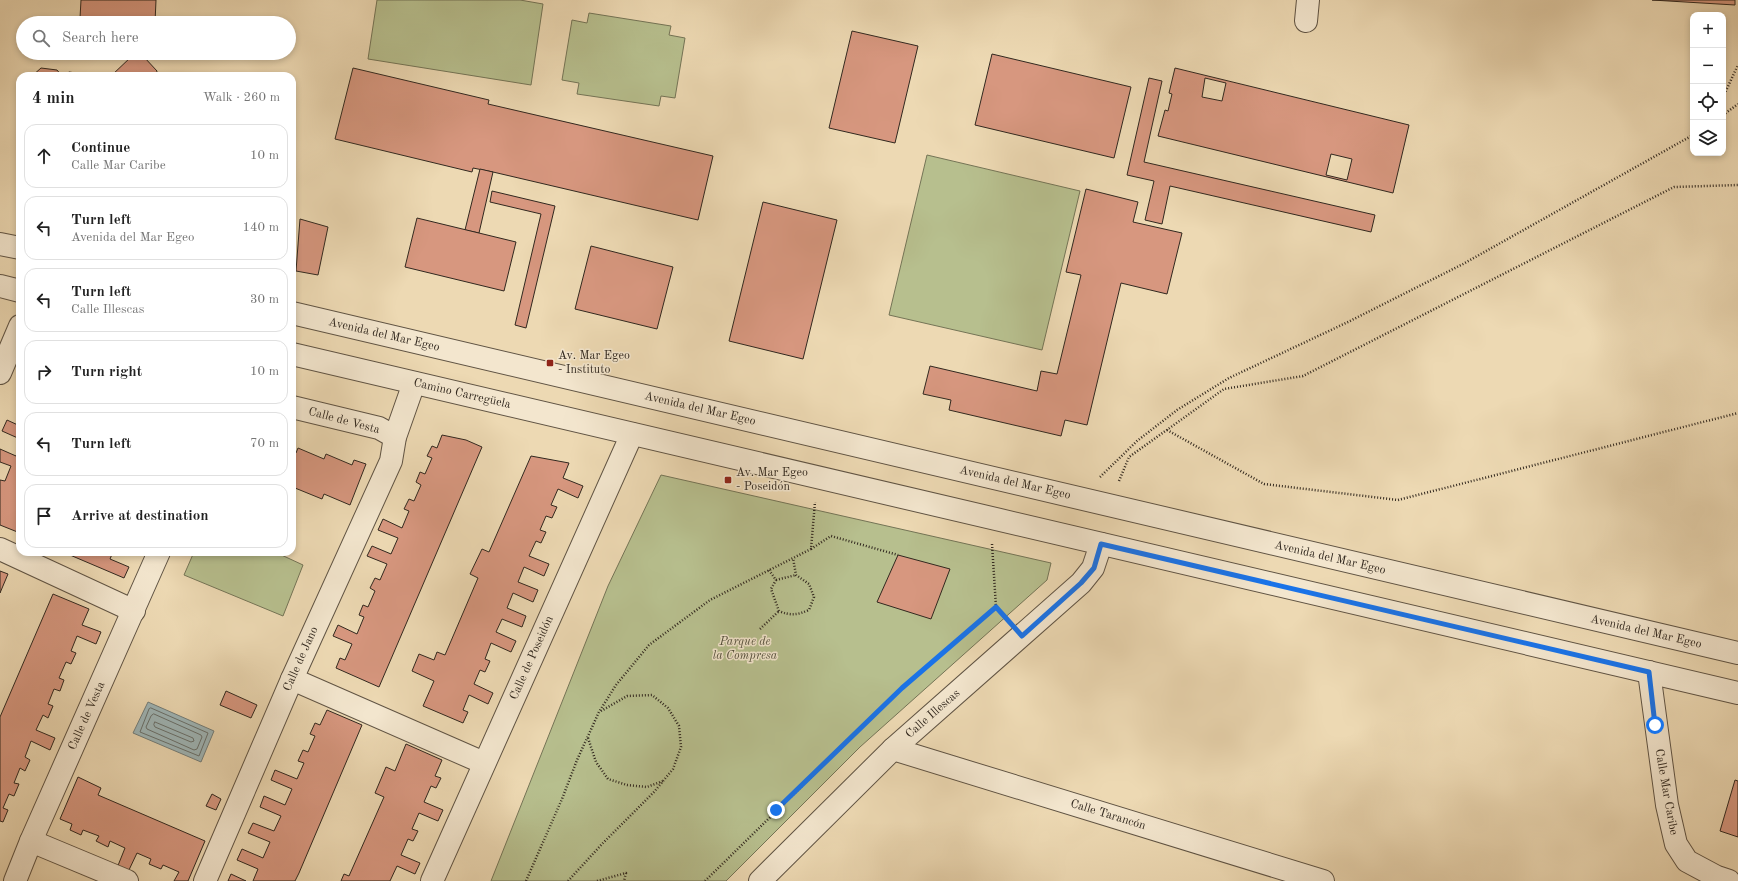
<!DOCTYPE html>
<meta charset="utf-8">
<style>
body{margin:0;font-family:"Old Standard TT",serif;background:#f6f6f6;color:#222}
.controls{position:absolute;right:12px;top:12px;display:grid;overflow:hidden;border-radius:8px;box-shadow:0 2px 6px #0003}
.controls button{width:36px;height:36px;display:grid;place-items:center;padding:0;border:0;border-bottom:1px solid #e0e0e0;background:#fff;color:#222;font:20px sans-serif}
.stop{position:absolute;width:12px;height:12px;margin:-9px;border:3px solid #1a73e8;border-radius:50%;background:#fff}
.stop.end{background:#1a73e8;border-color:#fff;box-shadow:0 1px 4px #0008}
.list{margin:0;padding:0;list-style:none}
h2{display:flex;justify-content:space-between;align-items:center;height:52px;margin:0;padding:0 16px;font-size:17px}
h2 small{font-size:13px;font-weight:400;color:#767676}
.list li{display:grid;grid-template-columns:26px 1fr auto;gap:12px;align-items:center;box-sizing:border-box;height:64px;margin:0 8px 8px;padding:0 8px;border:1px solid #e0e0e0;border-radius:12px}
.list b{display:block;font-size:15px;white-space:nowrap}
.list p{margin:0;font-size:13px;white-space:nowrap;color:#767676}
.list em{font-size:13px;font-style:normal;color:#767676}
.icon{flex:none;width:22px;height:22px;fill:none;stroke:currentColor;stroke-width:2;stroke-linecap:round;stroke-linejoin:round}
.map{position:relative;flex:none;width:1738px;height:881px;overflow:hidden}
.search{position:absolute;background:#fff;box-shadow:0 2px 6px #0003;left:16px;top:16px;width:280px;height:44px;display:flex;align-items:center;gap:10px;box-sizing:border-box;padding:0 14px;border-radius:22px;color:#767676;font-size:15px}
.panel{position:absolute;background:#fff;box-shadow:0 2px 6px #0003;left:16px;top:72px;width:280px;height:484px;border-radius:12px}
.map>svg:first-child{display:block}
.green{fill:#b7bf8e;stroke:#747456}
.water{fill:#9fb7b9;stroke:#737e7b}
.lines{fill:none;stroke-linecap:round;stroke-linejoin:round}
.shore{stroke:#68706c;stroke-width:1}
.building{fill:#d7977f;stroke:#31281f;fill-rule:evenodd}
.minor-casing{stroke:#605444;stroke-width:24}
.path{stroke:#31281f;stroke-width:2.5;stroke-dasharray:1 2;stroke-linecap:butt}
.minor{stroke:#f3e6ce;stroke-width:22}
.route{stroke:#1a73e8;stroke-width:5}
.poi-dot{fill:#8f2418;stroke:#f3e6ce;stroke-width:1.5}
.labels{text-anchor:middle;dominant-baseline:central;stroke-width:3;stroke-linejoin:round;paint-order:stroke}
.street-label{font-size:12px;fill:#31281f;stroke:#f3e6ce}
.poi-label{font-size:12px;fill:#31281f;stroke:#f3e6ce;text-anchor:start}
.park-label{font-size:12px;font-style:italic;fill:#524e3b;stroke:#f3e6ce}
</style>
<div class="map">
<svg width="1738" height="881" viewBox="0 0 1738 881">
<rect width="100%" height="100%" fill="#edd9b3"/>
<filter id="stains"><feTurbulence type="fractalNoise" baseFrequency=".005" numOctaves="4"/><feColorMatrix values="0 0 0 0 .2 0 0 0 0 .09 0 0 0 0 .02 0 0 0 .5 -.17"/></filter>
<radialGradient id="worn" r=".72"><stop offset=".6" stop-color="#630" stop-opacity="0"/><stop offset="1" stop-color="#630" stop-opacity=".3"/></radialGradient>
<!-- green -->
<g class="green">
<path d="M377,0H520L543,4L531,85L368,59Z"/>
<path d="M589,13L671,26L669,35L685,38L675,98L661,96L659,106L577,94L579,83L562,80L572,20L587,23Z"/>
<path d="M927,155L1080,191L1042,350L889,315Z"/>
<path d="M661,475L1051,563L1047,580L860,747L726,881H491L608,586Z"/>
<path d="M194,552H275L303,565L283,616L184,575Z"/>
</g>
<!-- water -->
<path class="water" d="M148,702L214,731L201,762L133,733Z"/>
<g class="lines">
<!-- shore -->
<g class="shore">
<path d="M151,708L208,733L199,756L140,732L149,709Z"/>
<path d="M154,714L201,735L202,737L197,749L194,750L147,729L146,727L151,716Z"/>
<path d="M155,722L193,738L194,741L191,742L155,727L154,725Z"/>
</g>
</g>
<!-- building -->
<g class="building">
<path d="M81,0H156L155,23H132L80,18Z"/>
<path d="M1652,0H1735V5Z"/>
<path d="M852,31L918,46L895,143L829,128Z"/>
<path d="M992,54L1131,87L1114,158L975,125Z"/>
<path d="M132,56L144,57L157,71L156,76H111Z"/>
<path d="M41,68L57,70L62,76H32Z"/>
<path d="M353,68L489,100L488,104L713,156L698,220L493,172L473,168L472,172L335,139Z"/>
<path d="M1175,68L1409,125L1393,193L1158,136L1165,110L1168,111L1172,94L1169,93ZM1205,78L1226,83L1222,101L1202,97ZM1331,154L1352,159L1347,180L1326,175Z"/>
<path d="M69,72L96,76H64Z"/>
<path d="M1149,78L1162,81L1144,162L1375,215L1371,232L1170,186L1162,224L1145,220L1154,181L1127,175Z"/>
<path d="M480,169L493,172L479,233L465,230Z"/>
<path d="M1086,189L1138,202L1133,222L1182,233L1167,294L1121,283L1087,425L1065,420L1061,436L949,410L951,400L923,394L930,366L1037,391L1041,371L1057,374L1081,275L1066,272Z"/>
<path d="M492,191L555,206L526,328L515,325L541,214L490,202Z"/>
<path d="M763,202L837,220L803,359L729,341Z"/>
<path d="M417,218L516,242L504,291L405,267Z"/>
<path d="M300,219L328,227L318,275L296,271Z"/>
<path d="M591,246L673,267L657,329L575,309Z"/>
<path d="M7,420L20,426V439L2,431Z"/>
<path d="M442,435L466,440L482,447L379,687L336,668L340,658L345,660L352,644L333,636L338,625L357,634L364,617L359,615L363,605L368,607L375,591L370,588L375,578L380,580L387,564L367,556L372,546L391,554L398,538L378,530L383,519L402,528L409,511L404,509L409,499L414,501L421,485L416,482L420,472L425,474L432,458L427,456L432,446L437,448Z"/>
<path d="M20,447V533L0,525V480L5,481L11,466L0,462V449L16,456Z"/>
<path d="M298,448L324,459L326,454L352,465L354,460L366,464L350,505L324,494L322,499L295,488L292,492V452L296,453Z"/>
<path d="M531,456L569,463L563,478L583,486L578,498L558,489L551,505L557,507L552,518L546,516L540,530L546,532L541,543L536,541L529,556L549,564L544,576L524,567L518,582L538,590L533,602L513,593L507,608L526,616L522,627L502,619L496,632L516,641L511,652L491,643L485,659L490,661L485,672L480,670L474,684L493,693L488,704L469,695L463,710L468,712L463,723L423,706L434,681L412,671L419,654L434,660L437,652L445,655L478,578L470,574L482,549L489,552Z"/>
<path d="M71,552H113L110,559L129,567L124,578L70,555Z"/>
<path d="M898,555L950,569L931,619L877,602Z"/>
<path d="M0,571L8,574L0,593Z"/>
<path d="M53,594L89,609L82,625L101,632L96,644L77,636L71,651L76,653L71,664L66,662L59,678L64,680L60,691L54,689L48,704L53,706L48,718L43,715L36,730L55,738L50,750L31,741L25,757L30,760L25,771L20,768L14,783L19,784L14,796L9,794L3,808L8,810L3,822L0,821V717Z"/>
<path d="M226,691L257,705L251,718L220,705Z"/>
<path d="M327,710L362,725L299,873L295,881H253L258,869L237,860L242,849L263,858L270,842L248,833L253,823L274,831L281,816L260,807L264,796L285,805L292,789L271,780L275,770L297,779L304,763L298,761L303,750L308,752L315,736L310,734L315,723L320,725Z"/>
<path d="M406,744L442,760L435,776L441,778L436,788L431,786L424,802L443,810L438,821L419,813L412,829L418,831L413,841L408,839L401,855L420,863L415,874L397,866L390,881H341L344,874L349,876L384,797L375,793L386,767L395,771Z"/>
<path d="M78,777L101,788L98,795L205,841L188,881H174L179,872L163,865L161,869L149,864L151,859L137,853L128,872L117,868L125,848L110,841L108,847L96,841L99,836L83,830L81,835L70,830L72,824L60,819Z"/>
<path d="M1735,780L1738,781V837L1720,831Z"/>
<path d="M212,794L221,799L216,810L206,806Z"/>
<path d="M231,874L246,881H228Z"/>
</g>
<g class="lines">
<defs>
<g id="minor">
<path d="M1306,21L1308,0"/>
<path d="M0,244L20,248"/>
<path d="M0,286L20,291"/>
<path d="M292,313L1738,653"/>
<path d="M292,354L1738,693"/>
<path d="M0,373L20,326"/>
<path d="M292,407L379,428L395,437"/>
<path d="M0,549L134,611"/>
<path d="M1649,672L1667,805L1676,844L1687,861L1717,877L1729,881"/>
<path d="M292,679L484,763"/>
<path d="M893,749L1323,881"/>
<path d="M31,841L127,881"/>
<path d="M15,881L31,841L159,552"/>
<path d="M205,881L292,679L391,461L395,437L414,383"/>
<path d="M432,881L632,434"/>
<path d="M760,881L893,749L1081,583L1093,568L1101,544"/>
</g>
</defs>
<!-- minor casing -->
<use href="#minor" class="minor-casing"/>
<!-- path -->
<g class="path">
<path d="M1723,97L1738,65"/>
<path d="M1723,115L1738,104"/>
<path d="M1167,430L1264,484L1398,500L1738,413"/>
<path d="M1100,477L1137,441L1177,410L1229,378L1348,322L1463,264L1693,135"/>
<path d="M1119,481L1129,457L1224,389L1303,376L1674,187L1738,185"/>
<path d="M992,544L996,607L1005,617"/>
<path d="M811,549L831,536L898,555"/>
<path d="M769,570L776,580L771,589L779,611C791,616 797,615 809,610L814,597L809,584L796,575L793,558"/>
<path d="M776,580L796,575"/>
<path d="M760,629L779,611"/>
<path d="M588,738L596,762L608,779L627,785L647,787L663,781"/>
<path d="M526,881L562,799L577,760L599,712L616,685L649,645L710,600L811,549L815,502"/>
<path d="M568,881L602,844L654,792L673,769L681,747L679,726L668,708L652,695L627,696L601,711"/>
<path d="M597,881L626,873L624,881"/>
<path d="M705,881L902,688L996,607"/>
</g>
<!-- minor -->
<use href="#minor" class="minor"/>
</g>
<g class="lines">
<!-- route -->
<path class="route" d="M776,810L902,688L996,607L1022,636L1081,583L1094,568L1101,544L1649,672L1655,725"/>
</g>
<!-- markers -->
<g class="poi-dot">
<rect x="546" y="359" width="8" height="8" rx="2"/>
<rect x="724" y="476" width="8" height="8" rx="2"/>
</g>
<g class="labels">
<!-- street labels -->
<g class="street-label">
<text transform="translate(384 335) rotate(13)">Avenida del Mar Egeo</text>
<text transform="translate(462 394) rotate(13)">Camino Carregüela</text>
<text transform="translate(700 409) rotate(13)">Avenida del Mar Egeo</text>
<text transform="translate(344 421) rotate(15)">Calle de Vesta</text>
<text transform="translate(1015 483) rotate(13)">Avenida del Mar Egeo</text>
<text transform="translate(1330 558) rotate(13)">Avenida del Mar Egeo</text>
<text transform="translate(1646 632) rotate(13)">Avenida del Mar Egeo</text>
<text transform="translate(532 658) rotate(-66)">Calle de Poseidón</text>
<text transform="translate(301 659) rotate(-66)">Calle de Jano</text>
<text transform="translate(933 714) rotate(-41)">Calle Illescas</text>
<text transform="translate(87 716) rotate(-66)">Calle de Vesta</text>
<text transform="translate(1666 792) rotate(80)">Calle Mar Caribe</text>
<text transform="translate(1108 815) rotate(17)">Calle Tarancón</text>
</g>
<!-- poi labels -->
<g class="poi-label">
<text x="558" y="356">Av. Mar Egeo<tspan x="558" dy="14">- Instituto</tspan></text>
<text x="736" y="473">Av. Mar Egeo<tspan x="736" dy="14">- Poseidón</tspan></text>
</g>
<!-- park labels -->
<g class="park-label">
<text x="745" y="642">Parque de<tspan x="745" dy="14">la Compresa</tspan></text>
</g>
</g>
<rect width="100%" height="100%" filter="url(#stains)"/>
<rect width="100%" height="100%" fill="url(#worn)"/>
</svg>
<div class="controls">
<button>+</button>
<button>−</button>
<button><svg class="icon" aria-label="locate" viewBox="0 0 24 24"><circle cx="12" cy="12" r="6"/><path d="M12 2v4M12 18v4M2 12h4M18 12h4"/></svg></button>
<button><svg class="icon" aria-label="layers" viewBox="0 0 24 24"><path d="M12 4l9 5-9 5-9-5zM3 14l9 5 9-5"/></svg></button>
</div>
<div class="stop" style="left:1655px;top:725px"></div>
<div class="stop end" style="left:776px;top:810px"></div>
<div class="search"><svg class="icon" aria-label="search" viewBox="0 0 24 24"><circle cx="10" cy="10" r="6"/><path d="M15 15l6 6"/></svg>Search here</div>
<section class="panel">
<h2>4 min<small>Walk · 260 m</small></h2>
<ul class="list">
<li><svg class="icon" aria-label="ahead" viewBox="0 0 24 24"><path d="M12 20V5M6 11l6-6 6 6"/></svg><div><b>Continue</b><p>Calle Mar Caribe</p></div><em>10 m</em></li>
<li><svg class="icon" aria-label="left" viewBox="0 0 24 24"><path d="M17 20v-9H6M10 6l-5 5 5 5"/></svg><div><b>Turn left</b><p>Avenida del Mar Egeo</p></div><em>140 m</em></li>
<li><svg class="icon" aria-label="left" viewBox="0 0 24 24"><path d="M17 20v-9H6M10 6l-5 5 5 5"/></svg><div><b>Turn left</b><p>Calle Illescas</p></div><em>30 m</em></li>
<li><svg class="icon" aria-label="right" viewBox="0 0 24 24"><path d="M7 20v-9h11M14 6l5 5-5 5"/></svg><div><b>Turn right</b></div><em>10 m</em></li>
<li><svg class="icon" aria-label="left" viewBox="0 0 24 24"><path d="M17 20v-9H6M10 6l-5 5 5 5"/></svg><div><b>Turn left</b></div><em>70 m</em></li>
<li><svg class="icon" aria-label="arrive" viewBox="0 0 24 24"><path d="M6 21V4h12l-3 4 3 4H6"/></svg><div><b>Arrive at destination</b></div></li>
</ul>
</section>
</div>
